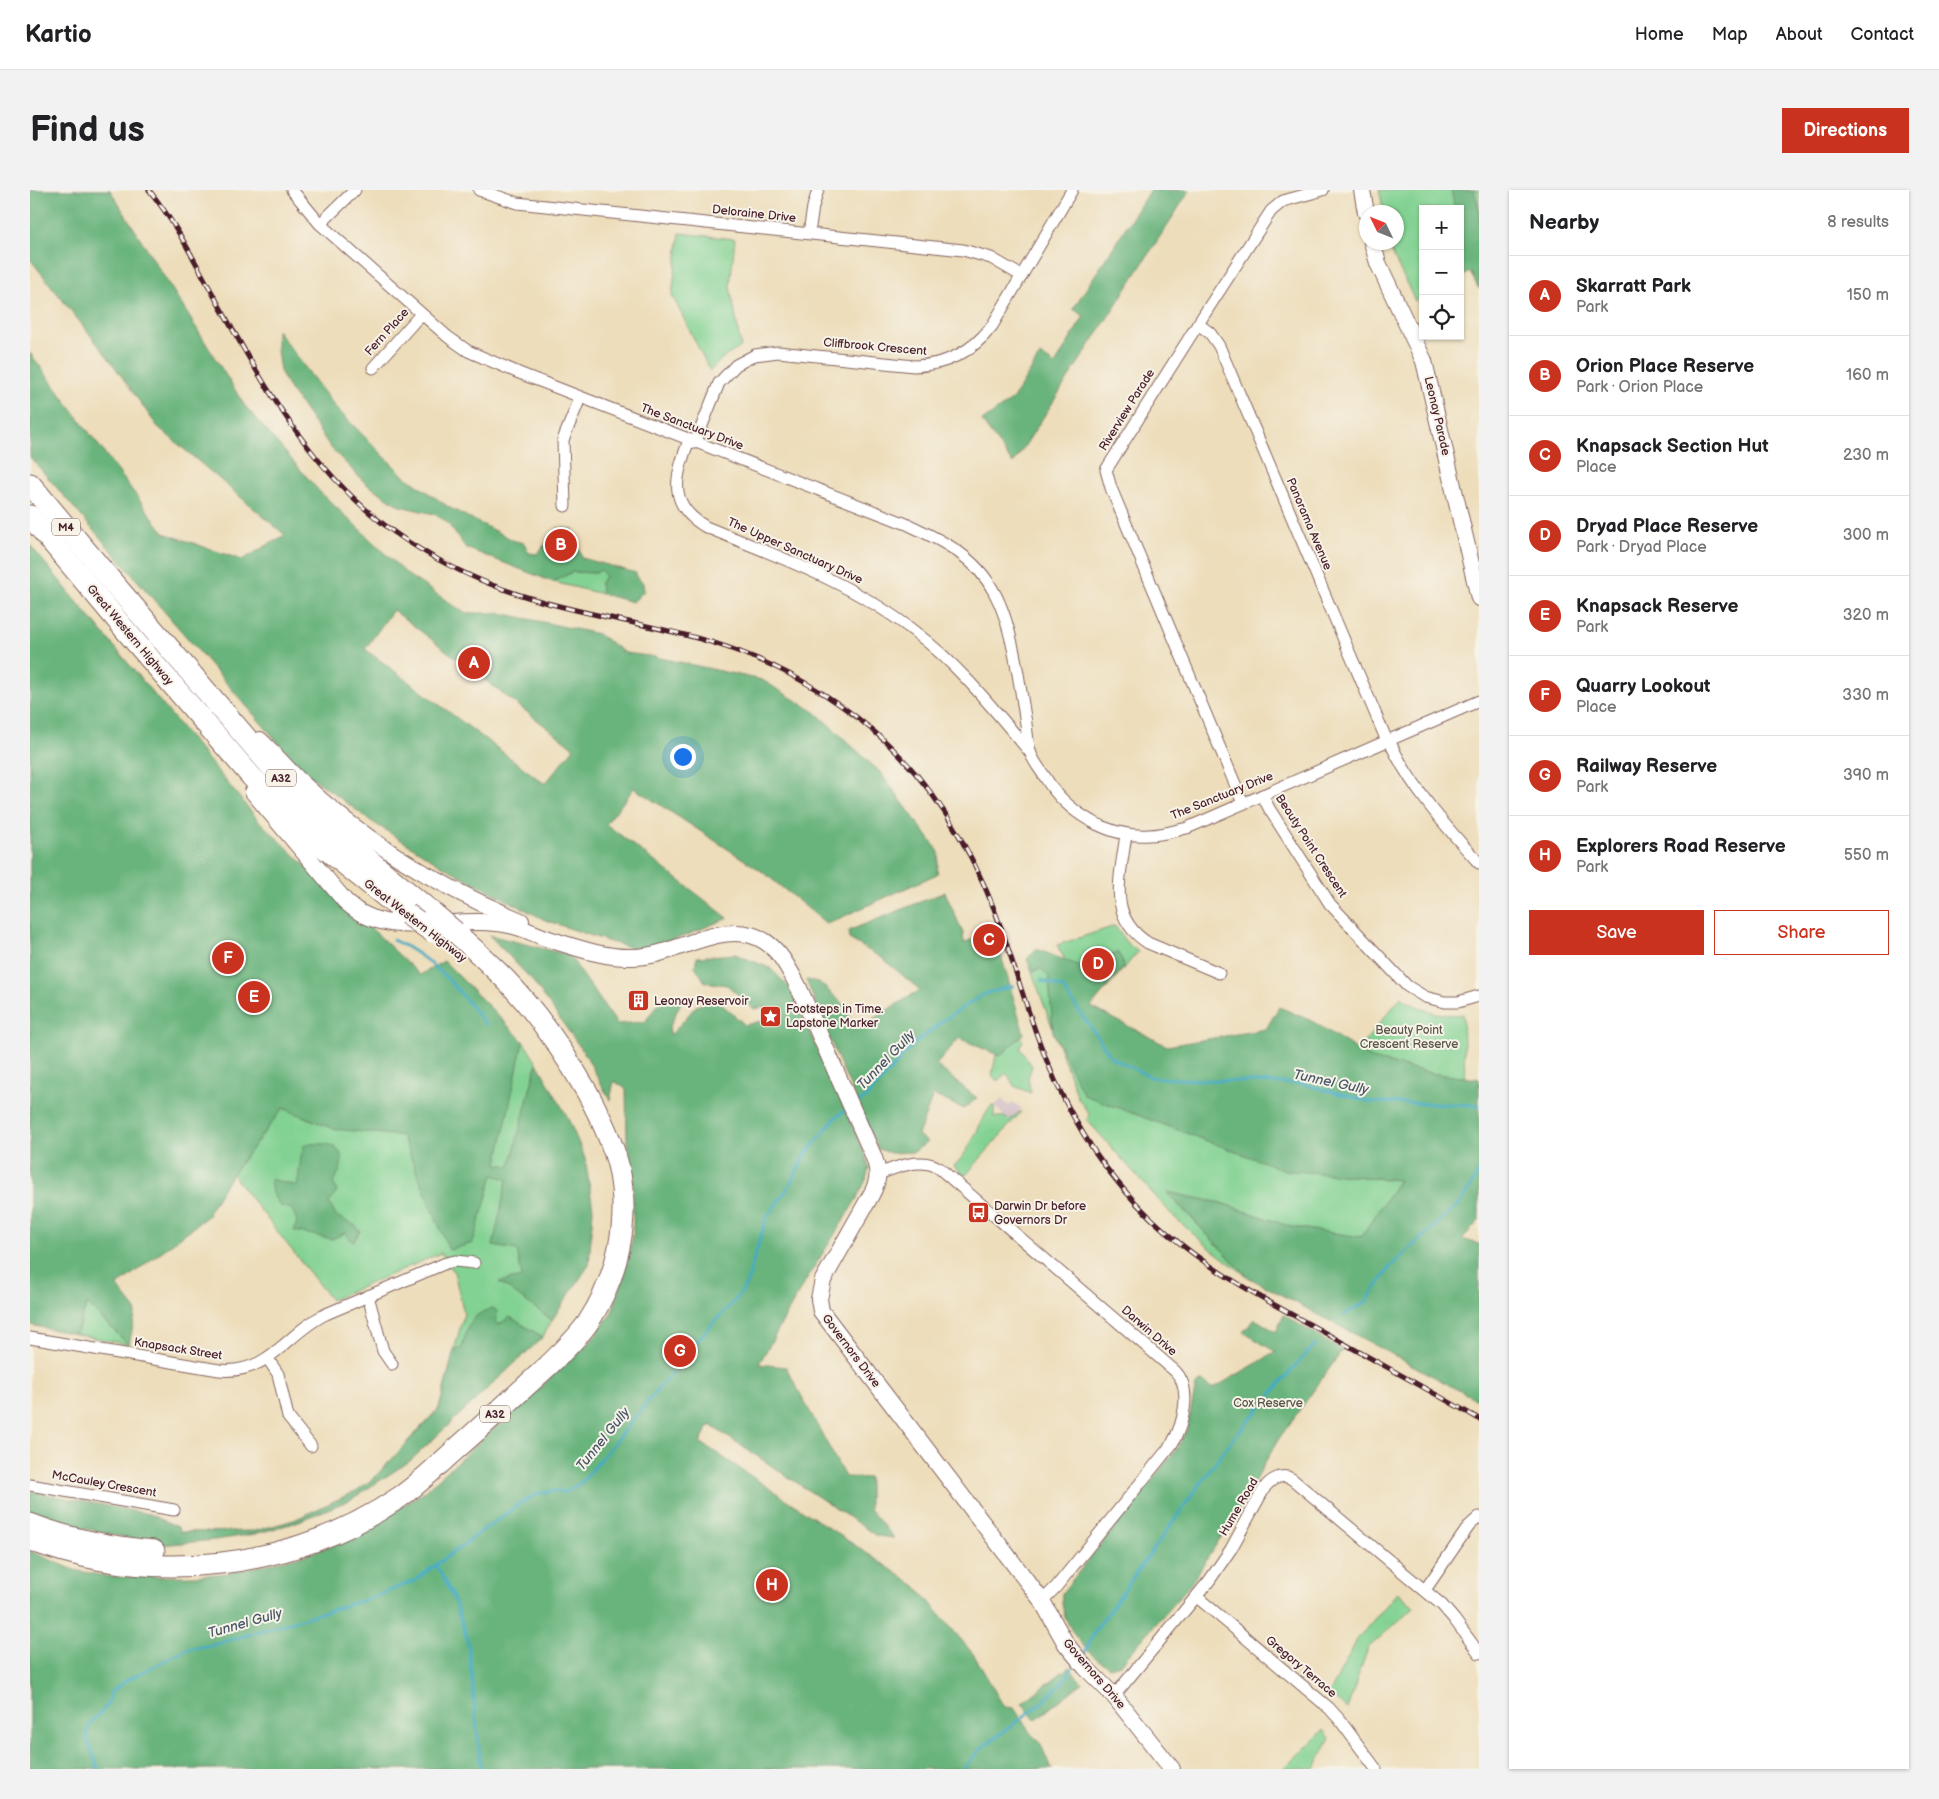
<!DOCTYPE html>
<meta charset="utf-8">
<style>
body{margin:0;font-family:"Balsamiq Sans",sans-serif;background:#f2f2f2;color:#202124}
.controls{position:absolute;right:15px;top:15px;display:grid;overflow:hidden;border-radius:0px;box-shadow:0 1px 4px #0004}
.controls button{width:45px;height:45px;display:grid;place-items:center;padding:0;border:0;border-bottom:1px solid #e0e0e0;background:#fff;color:#202124;font:25px sans-serif}
.compass{position:absolute;left:1329px;top:15px;width:45px;height:45px;border-radius:50%;background:#fff;box-shadow:0 1px 4px #0004;rotate:313deg}
.you{position:absolute;left:652px;top:566px;width:18px;height:18px;margin:-12px;border:4px solid #fff;border-radius:50%;background:#1a73e8;box-shadow:0 0 0 8px #1a73e833}
.badge{display:grid;place-items:center;width:32px;height:32px;border-radius:50%;background:#c8321e;color:#fff;font-size:16px;font-weight:700}
.pin{position:absolute;translate:-50% -50%;border:2px solid #fff;box-shadow:0 1px 5px #0006}
.list{margin:0;padding:0;list-style:none}
h2{display:flex;justify-content:space-between;align-items:center;height:65px;margin:0;padding:0 20px;font-size:21px}
h2 small{font-size:16px;font-weight:400;color:#757577}
.list li{display:grid;grid-template-columns:32px 1fr auto;gap:15px;align-items:center;box-sizing:border-box;height:80px;padding:0 20px;border-top:1px solid #e0e0e0}
.list b{display:block;font-size:19px;white-space:nowrap}
.list p{margin:0;font-size:16px;white-space:nowrap;color:#757577}
.list em{font-size:16px;font-style:normal;color:#757577}
.actions{display:flex;gap:10px;padding:15px 20px}
.actions a{flex:1;padding:11px 0;border:1px solid #c8321e;border-radius:0px;text-align:center;font-size:18px;color:#c8321e}
.actions .main{background:#c8321e;color:#fff}
.icon{flex:none;width:28px;height:28px;fill:none;stroke:currentColor;stroke-width:2;stroke-linecap:round;stroke-linejoin:round}
.map{position:relative;flex:none;width:1449px;height:1579px;overflow:hidden;border-radius:0px}
header{display:flex;align-items:center;gap:30px;box-sizing:border-box;height:70px;padding:0 25px;background:#fff;border-bottom:1px solid #e0e0e0}
header strong{font-size:24px}
nav{display:flex;gap:28px;margin-inline-start:auto;font-size:18px}
.intro{display:flex;align-items:center;justify-content:space-between;box-sizing:border-box;height:120px;padding:0 30px}
h1{margin:0;font-size:35px}
.button{padding:12px 22px;border-radius:0px;background:#c8321e;color:#fff;font-size:18px;font-weight:700}
main{display:flex;gap:30px;padding:0 30px}
aside{flex:1;background:#fff;border-radius:0px;box-shadow:0 1px 4px #0004}
.map>svg:first-child{display:block}
.industrial{fill:#d2bdc6}
.green{fill:#82d293;stroke:#66785f}
.forest{fill:#69b47d;stroke:#5a6a54;fill-rule:evenodd}
.lines{fill:none;stroke-linecap:round;stroke-linejoin:round}
.stream{stroke:#44acc3;stroke-width:3}
.street-casing{stroke:#83625d;stroke-width:13}
.secondary-casing{stroke:#83625d;stroke-width:18}
.highway-casing{stroke:#83625d;stroke-width:23}
.street{stroke:#fff;stroke-width:11}
.secondary{stroke:#fff;stroke-width:16}
.highway{stroke:#fff;stroke-width:21}
.rail-casing{stroke:#4a1f2b;stroke-width:5}
.rail{stroke:#f7f3e8;stroke-width:3;stroke-dasharray:9;stroke-linecap:butt}
.highway-bridge-casing{stroke:#83625d;stroke-width:23;stroke-linecap:butt}
.highway-bridge{stroke:#fff;stroke-width:21}
.labels{text-anchor:middle;dominant-baseline:central;stroke-width:4;stroke-linejoin:round;paint-order:stroke}
.shield{fill:#f7f3e8;stroke:#7e5f64;stroke-width:1}
.shield-label{font-size:11px;font-weight:bold;fill:#4a1f2b}
.street-label{font-size:12px;fill:#4a1f2b;stroke:#f7f3e8}
.poi-label{font-size:12px;fill:#4a1f2b;stroke:#f7f3e8;text-anchor:start}
.park-label{font-size:12px;fill:#5b554a;stroke:#f7f3e8}
.water-label{font-size:14px;font-style:italic;fill:#485768;stroke:#f7f3e8}
</style>
<header>
<strong>Kartio</strong>
<nav><a>Home</a><a>Map</a><a>About</a><a>Contact</a></nav>
</header>
<div class="intro"><h1>Find us</h1><a class="button">Directions</a></div>
<main>
<div class="map">
<svg width="1449" height="1579" viewBox="0 0 1449 1579">
<rect width="100%" height="100%" fill="#f7f3e8"/>
<filter id="ink" filterUnits="userSpaceOnUse"><feTurbulence type="fractalNoise" baseFrequency=".02" numOctaves="2"/><feDisplacementMap in="SourceGraphic" scale="10" xChannelSelector="R" yChannelSelector="G"/><feConvolveMatrix kernelMatrix="1 2 1 2 8 2 1 2 1" color-interpolation-filters="sRGB"/></filter>
<filter id="wash" filterUnits="userSpaceOnUse"><feTurbulence type="fractalNoise" baseFrequency=".0096" numOctaves="4" result="noise"/><feDisplacementMap in="SourceGraphic" scale="20" xChannelSelector="R" yChannelSelector="G"/><feGaussianBlur stdDeviation="1.12" result="paint"/><feColorMatrix in="noise" values="0 0 0 0 0 0 0 0 0 0 0 0 0 0 0 0 0 1.4 0 .05"/><feComposite in="paint" operator="in"/></filter>
<g filter="url(#wash)">
<rect width="100%" height="100%" fill="#edddba"/>
<!-- industrial -->
<path class="industrial" d="M972,909L979,916L982,913L992,918L979,931L964,916Z"/>
<!-- green -->
<g class="green">
<path d="M1349,0H1449V99L1440,82L1430,87V19H1393V107L1385,111L1362,63L1360,53L1366,52V22H1354Z"/>
<path d="M650,43L705,49L700,96L711,157L693,168L680,181L642,105Z"/>
<path d="M528,338L543,339L552,368L512,358Z"/>
<path d="M571,379L575,386L570,394L572,404L523,392L542,382L566,383Z"/>
<path d="M0,449L481,906L493,851L507,873L495,920L513,1124L522,1130L513,1147L502,1141L376,1253L409,1218L434,1123L424,1082L411,1063L301,1110L202,984L253,918L304,939Z"/>
<path d="M1085,736L1095,751L1108,762L1060,817L1027,755Z"/>
<path d="M1011,779L1019,787L1023,842L1255,980L1369,990L1331,1047L1261,1037L1191,1013L1137,1003L1218,1087L1176,1055L1143,1026L1057,930L1059,924L1048,908L1002,782Z"/>
<path d="M1371,807C1390,820 1410,827 1433,824L1435,888L1406,884L1341,869L1328,860Z"/>
<path d="M990,847L993,850L990,858L1002,876L998,888L1001,903L984,896L977,883L967,891L962,885L966,865L970,866Z"/>
<path d="M961,916H964V927H975L979,931L989,922H991L935,986L924,976C942,959 947,936 961,916Z"/>
<path d="M57,1114L99,1155L46,1144Z"/>
<path d="M1367,1403L1384,1417L1338,1458L1317,1519L1299,1504L1328,1448Z"/>
<path d="M1294,1540L1300,1548L1285,1579H1253Z"/>
</g>
<!-- forest -->
<g class="forest">
<path d="M0,0H80L215,216L289,301L378,385L435,423H471L568,444L595,463L626,467L732,490L785,522L850,582L909,662L907,684L797,734L733,682L604,598L576,634L698,728L657,745L609,760L577,751L515,730L414,677L341,631L272,580L0,267V163L134,343L212,370L255,345L127,236L80,170L0,69ZM363,420L544,558L515,594L335,459Z"/>
<path d="M1120,0H1160L983,274L952,231L983,209L1010,165L1025,175L1054,126L1043,119Z"/>
<path d="M1421,0H1444L1449,19V99L1440,82L1430,87V62L1432,61L1430,19H1425Z"/>
<path d="M247,140L305,217L373,285L420,318L485,351L494,353L499,363L507,364C516,352 533,349 547,352L552,368L606,383V387L613,393L614,401L603,412L572,404L570,394L575,386L571,380L566,383L542,382L523,392L436,358L416,331L404,324L370,316L335,293L301,258L257,195L250,181L247,160Z"/>
<path d="M0,355L229,631L390,785L414,771L493,851L467,974L480,976L507,873L537,926L555,968L563,1019L559,1075L522,1130L469,1092L492,1087L487,1060L463,1056L477,989L463,985L443,1053L419,1060L372,946L304,939L253,918L202,984L178,1023L179,1025L87,1096L106,1120L99,1155L57,1114L46,1144L0,1135Z"/>
<path d="M915,702L933,743L934,753L947,747L957,767L970,762L994,844L970,866L929,848L906,875L947,908L934,919L903,905L888,945L897,952L884,962L861,963L848,959L808,869L776,790L789,792L813,814L825,840L890,800L852,768L819,749L818,741Z"/>
<path d="M459,745L539,765L587,834L615,832C627,814 631,808 653,808L639,838L641,845L666,816L686,809L715,835L743,828L735,817L724,819L697,795L675,792L665,776L667,767L705,764L740,778L759,797L835,964L839,977L836,990L826,1010L773,1095L729,1174L756,1177L815,1287L839,1288V1319L864,1348L847,1346L680,1235L670,1252L886,1396L944,1465L974,1517L984,1518L1001,1544L1010,1552L1019,1574L1023,1579H0V1361L44,1380L80,1387L164,1386L200,1383L276,1365L310,1352L344,1335L395,1301L561,1151L582,1122L593,1090L603,1046V994L597,951L596,899L584,891L580,910L555,864L501,789Z"/>
<path d="M1006,759L1050,776L1066,777L1080,765L1087,762L1092,769L1093,778L1061,817L1137,856L1236,839L1249,817L1282,831L1342,869L1406,884L1449,889V1031L1432,1049L1449,1054V1211L1218,1087L1137,1002L1191,1013L1261,1037L1331,1047L1369,990L1255,980L1054,905L1023,842L1019,787L1011,779L1002,781L997,769Z"/>
<path d="M275,954C282,954 293,953 300,955C319,963 311,981 303,992L307,1001L299,1013L306,1026L326,1036L330,1042L323,1052L315,1043L302,1049L264,1041L267,1031L262,1019L250,1016L242,1003L240,989L267,996C270,982 269,967 275,954Z"/>
<path d="M463,1118L468,1122L465,1131L468,1135L480,1127L513,1147L380,1271L320,1310L264,1333L225,1344L185,1350L130,1355L12,1329L0,1325V1301L119,1324L148,1337L150,1342L225,1341L264,1330L326,1301L343,1289L409,1219L424,1161L432,1158C438,1136 439,1125 463,1118Z"/>
<path d="M1254,1125L1312,1161L1248,1250L1206,1324L1162,1392L1091,1474L1079,1477C1055,1463 1029,1433 1032,1403L1148,1257L1157,1239L1166,1195L1172,1191L1182,1199L1246,1162L1213,1142L1225,1129L1246,1142Z"/>
<path d="M1039,1477L1052,1493L1005,1530L992,1513Z"/>
</g>
<g class="lines">
<!-- stream -->
<g class="stream">
<path d="M363,750C404,768 430,801 456,835"/>
<path d="M1011,790L1033,798L1082,868L1123,888L1273,894L1341,912L1449,915"/>
<path d="M826,914L837,907L881,857L915,829L954,804L983,796"/>
<path d="M1314,1125L1336,1112L1361,1076L1430,1013L1449,982"/>
<path d="M406,1375L423,1407L438,1452L451,1579"/>
<path d="M1054,1464L1066,1439L1199,1254L1272,1168L1285,1155"/>
<path d="M68,1579C66,1567 57,1556 57,1545C57,1525 79,1526 81,1502L97,1490L158,1459L183,1455L338,1409L384,1391L489,1314L507,1304L523,1301L536,1302L553,1291L678,1138L709,1106L717,1093L736,1028L758,998L775,965L806,927L816,920"/>
<path d="M933,1579C940,1572 946,1563 954,1556C983,1534 1024,1509 1043,1477"/>
</g>
</g>
</g>
<g filter="url(#ink)">
<g class="lines">
<defs>
<g id="street">
<path d="M262,0L290,34L418,147L438,161L489,183L879,335C913,351 946,367 964,402C982,434 989,490 995,527C997,538 997,550 1000,561C1002,570 1010,579 1015,587C1036,622 1078,648 1119,645C1132,645 1144,641 1157,638L1449,511"/>
<path d="M449,0L487,13L933,60L961,68L992,86"/>
<path d="M290,34L325,0"/>
<path d="M779,43L783,17L788,0"/>
<path d="M1168,134L1180,143L1189,156L1357,551"/>
<path d="M343,178L391,124"/>
<path d="M659,250C646,286 636,314 676,337C749,367 823,393 885,442C930,476 964,520 1000,562"/>
<path d="M665,253L689,193L706,175L725,165L748,162L884,176C917,175 943,161 962,136L1042,0"/>
<path d="M535,316L533,250L550,208"/>
<path d="M1359,550C1379,595 1416,637 1449,673"/>
<path d="M1232,605L1240,620L1300,714L1377,796L1395,807L1415,812H1428L1449,806"/>
<path d="M1213,613L1081,298L1076,280L1168,134L1241,21L1253,11L1293,0"/>
<path d="M1096,644C1091,686 1076,726 1118,753L1189,783"/>
<path d="M849,984C866,977 891,967 909,978L1145,1181C1163,1199 1153,1235 1142,1254L1026,1397L1012,1411"/>
<path d="M338,1106L353,1161L362,1174"/>
<path d="M0,1148L189,1180C240,1185 256,1143 296,1124L416,1073L425,1071L444,1073"/>
<path d="M238,1169L248,1184L258,1227L281,1256"/>
<path d="M0,1295L144,1320"/>
<path d="M1395,1400L1439,1336L1449,1327"/>
<path d="M1167,1407L1299,1518L1309,1529L1346,1579"/>
<path d="M1084,1506L1179,1391L1201,1359L1235,1297C1242,1289 1252,1283 1262,1289L1412,1415L1424,1429L1449,1463"/>
</g>
<g id="secondary">
<path d="M1332,0L1336,23"/>
<path d="M1342,52L1348,73L1394,171L1449,408"/>
<path d="M230,550C244,563 256,578 270,591C334,652 410,697 491,731"/>
<path d="M223,602L315,711C359,754 425,723 479,735C495,738 510,747 525,751C550,759 577,768 603,767C643,767 681,735 721,745C746,752 757,775 768,796L842,963C849,979 850,989 841,1005L793,1090L789,1109L791,1121L1012,1411L1036,1454L1055,1477L1084,1506L1142,1579"/>
</g>
<g id="highway">
<path d="M0,294L73,381L262,601L304,641L404,724"/>
<path d="M0,326L103,449L221,586L252,619L292,656L377,724"/>
<path d="M0,1334C40,1350 81,1357 124,1361"/>
<path d="M0,1350C121,1396 263,1380 370,1307C390,1293 407,1276 425,1260C457,1232 487,1204 518,1176C532,1162 548,1148 559,1131C588,1086 600,1031 589,979C583,952 570,926 557,902C534,862 507,822 475,789C459,773 442,757 425,742"/>
</g>
</defs>
<!-- street casing -->
<use href="#street" class="street-casing"/>
<!-- secondary casing -->
<use href="#secondary" class="secondary-casing"/>
<!-- highway casing -->
<use href="#highway" class="highway-casing"/>
<!-- street -->
<use href="#street" class="street"/>
<!-- secondary -->
<use href="#secondary" class="secondary"/>
<!-- highway -->
<use href="#highway" class="highway"/>
<defs>
<path id="rail" d="M119,0C145,32 164,70 184,106C235,198 287,292 377,351C417,377 461,397 507,410C565,427 626,435 684,453C748,473 806,506 856,552C912,605 949,673 974,746C994,806 1011,869 1042,924C1069,974 1107,1020 1152,1055C1195,1089 1243,1114 1290,1140C1343,1170 1396,1198 1449,1229"/>
</defs>
<!-- rail casing -->
<use href="#rail" class="rail-casing"/>
<!-- rail -->
<use href="#rail" class="rail"/>
<defs>
<g id="highway-bridge">
<path d="M377,724L403,742"/>
<path d="M404,724L425,742"/>
</g>
</defs>
<!-- highway-bridge casing -->
<use href="#highway-bridge" class="highway-bridge-casing"/>
<!-- highway-bridge -->
<use href="#highway-bridge" class="highway-bridge"/>
</g>
</g>
<!-- icons -->
<defs>
<symbol id="building-square" viewBox="-11 -11 22 22"><rect x="-9" y="-9" width="18" height="18" rx="4" fill="#c8321e" stroke="#f7f3e8"/><path d="M-4-6H4V6H1V3H-1V6H-4ZM-2.5-4.3h1.7v1.8h-1.7ZM.8-4.3h1.7v1.8H.8ZM-2.5-1h1.7V.8h-1.7ZM.8-1h1.7V.8H.8Z" fill="#fff"/></symbol>
<symbol id="sight-square" viewBox="-11 -11 22 22"><rect x="-9" y="-9" width="18" height="18" rx="4" fill="#c8321e" stroke="#f7f3e8"/><path d="M0-6L1.8-2.2L6-1.7L2.9 1.2L3.7 5.4L0 3.3L-3.7 5.4L-2.9 1.2L-6-1.7L-1.8-2.2Z" fill="#fff"/></symbol>
<symbol id="bus-square" viewBox="-11 -11 22 22"><rect x="-9" y="-9" width="18" height="18" rx="4" fill="#c8321e" stroke="#f7f3e8"/><path d="M-5-6H5V4H4V6H2V4H-2V6H-4V4H-5ZM-3.5-4V0h7V-4ZM-3.5 1.2v1.5H-2V1.2ZM2 1.2v1.5H3.5V1.2Z" fill="#fff"/></symbol>
</defs>
<g fill-rule="evenodd">
<use href="#building-square" x="596" y="798" width="25" height="25"/>
<use href="#sight-square" x="728" y="814" width="25" height="25"/>
<use href="#bus-square" x="936" y="1010" width="25" height="25"/>
</g>
<g class="labels">
<!-- shield labels -->
<g class="shield">
<rect x="22" y="328.5" width="28" height="17" rx="4"/>
<rect x="236" y="579.5" width="30" height="17" rx="4"/>
<rect x="450" y="1215.5" width="30" height="17" rx="4"/>
</g>
<g class="shield-label">
<text x="36" y="337">M4</text>
<text x="251" y="588">A32</text>
<text x="465" y="1224">A32</text>
</g>
<!-- street labels -->
<g class="street-label">
<text transform="translate(724 24) rotate(6)">Deloraine Drive</text>
<text transform="translate(357 142) rotate(-48)">Fern Place</text>
<text transform="translate(845 157) rotate(5)">Cliffbrook Crescent</text>
<text transform="translate(1097 220) rotate(-58)">Riverview Parade</text>
<text transform="translate(1407 226) rotate(77)">Leonay Parade</text>
<text transform="translate(662 237) rotate(21)">The Sanctuary Drive</text>
<text transform="translate(1279 334) rotate(67)">Panorama Avenue</text>
<text transform="translate(765 361) rotate(24)">The Upper Sanctuary Drive</text>
<text transform="translate(100 445) rotate(50)">Great Western Highway</text>
<text transform="translate(1192 606) rotate(-22)">The Sanctuary Drive</text>
<text transform="translate(1281 656) rotate(57)">Beauty Point Crescent</text>
<text transform="translate(385 731) rotate(38)">Great Western Highway</text>
<text transform="translate(1119 1141) rotate(41)">Darwin Drive</text>
<text transform="translate(148 1159) rotate(9)">Knapsack Street</text>
<text transform="translate(821 1161) rotate(53)">Governors Drive</text>
<text transform="translate(74 1294) rotate(10)">McCauley Crescent</text>
<text transform="translate(1209 1317) rotate(-60)">Hume Road</text>
<text transform="translate(1271 1477) rotate(40)">Gregory Terrace</text>
<text transform="translate(1064 1484) rotate(49)">Governors Drive</text>
</g>
<!-- poi labels -->
<g class="poi-label">
<text x="624" y="811">Leonay Reservoir</text>
<text x="756" y="819">Footsteps in Time.<tspan x="756" dy="14">Lapstone Marker</tspan></text>
<text x="964" y="1016">Darwin Dr before<tspan x="964" dy="14">Governors Dr</tspan></text>
</g>
<!-- park labels -->
<g class="park-label">
<text x="1379" y="840">Beauty Point<tspan x="1379" dy="14">Crescent Reserve</tspan></text>
<text x="1238" y="1213">Cox Reserve</text>
</g>
<!-- water labels -->
<g class="water-label">
<text transform="translate(856 870) rotate(-46)">Tunnel Gully</text>
<text transform="translate(1301 892) rotate(12)">Tunnel Gully</text>
<text transform="translate(573 1249) rotate(-51)">Tunnel Gully</text>
<text transform="translate(215 1433) rotate(-16)">Tunnel Gully</text>
</g>
</g>
</svg>
<div class="controls">
<button>+</button>
<button>−</button>
<button><svg class="icon" aria-label="locate" viewBox="0 0 24 24"><circle cx="12" cy="12" r="6"/><path d="M12 2v4M12 18v4M2 12h4M18 12h4"/></svg></button>
</div>
<svg class="compass" viewBox="-18 -18 36 36"><path d="M0-13l5 13h-10z" fill="#e53935"/><path d="M0 13l5-13h-10z" fill="#757577"/></svg>
<div class="you"></div>
<div class="pin badge" style="left:444px;top:473px">A</div>
<div class="pin badge" style="left:531px;top:355px">B</div>
<div class="pin badge" style="left:959px;top:750px">C</div>
<div class="pin badge" style="left:1068px;top:774px">D</div>
<div class="pin badge" style="left:224px;top:807px">E</div>
<div class="pin badge" style="left:198px;top:768px">F</div>
<div class="pin badge" style="left:650px;top:1161px">G</div>
<div class="pin badge" style="left:742px;top:1395px">H</div>
</div>
<aside>
<h2>Nearby<small>8 results</small></h2>
<ul class="list">
<li><span class="badge">A</span><div><b>Skarratt Park</b><p>Park</p></div><em>150 m</em></li>
<li><span class="badge">B</span><div><b>Orion Place Reserve</b><p>Park · Orion Place</p></div><em>160 m</em></li>
<li><span class="badge">C</span><div><b>Knapsack Section Hut</b><p>Place</p></div><em>230 m</em></li>
<li><span class="badge">D</span><div><b>Dryad Place Reserve</b><p>Park · Dryad Place</p></div><em>300 m</em></li>
<li><span class="badge">E</span><div><b>Knapsack Reserve</b><p>Park</p></div><em>320 m</em></li>
<li><span class="badge">F</span><div><b>Quarry Lookout</b><p>Place</p></div><em>330 m</em></li>
<li><span class="badge">G</span><div><b>Railway Reserve</b><p>Park</p></div><em>390 m</em></li>
<li><span class="badge">H</span><div><b>Explorers Road Reserve</b><p>Park</p></div><em>550 m</em></li>
</ul>
<div class="actions"><a class="main">Save</a><a>Share</a></div>
</aside>
</main>
